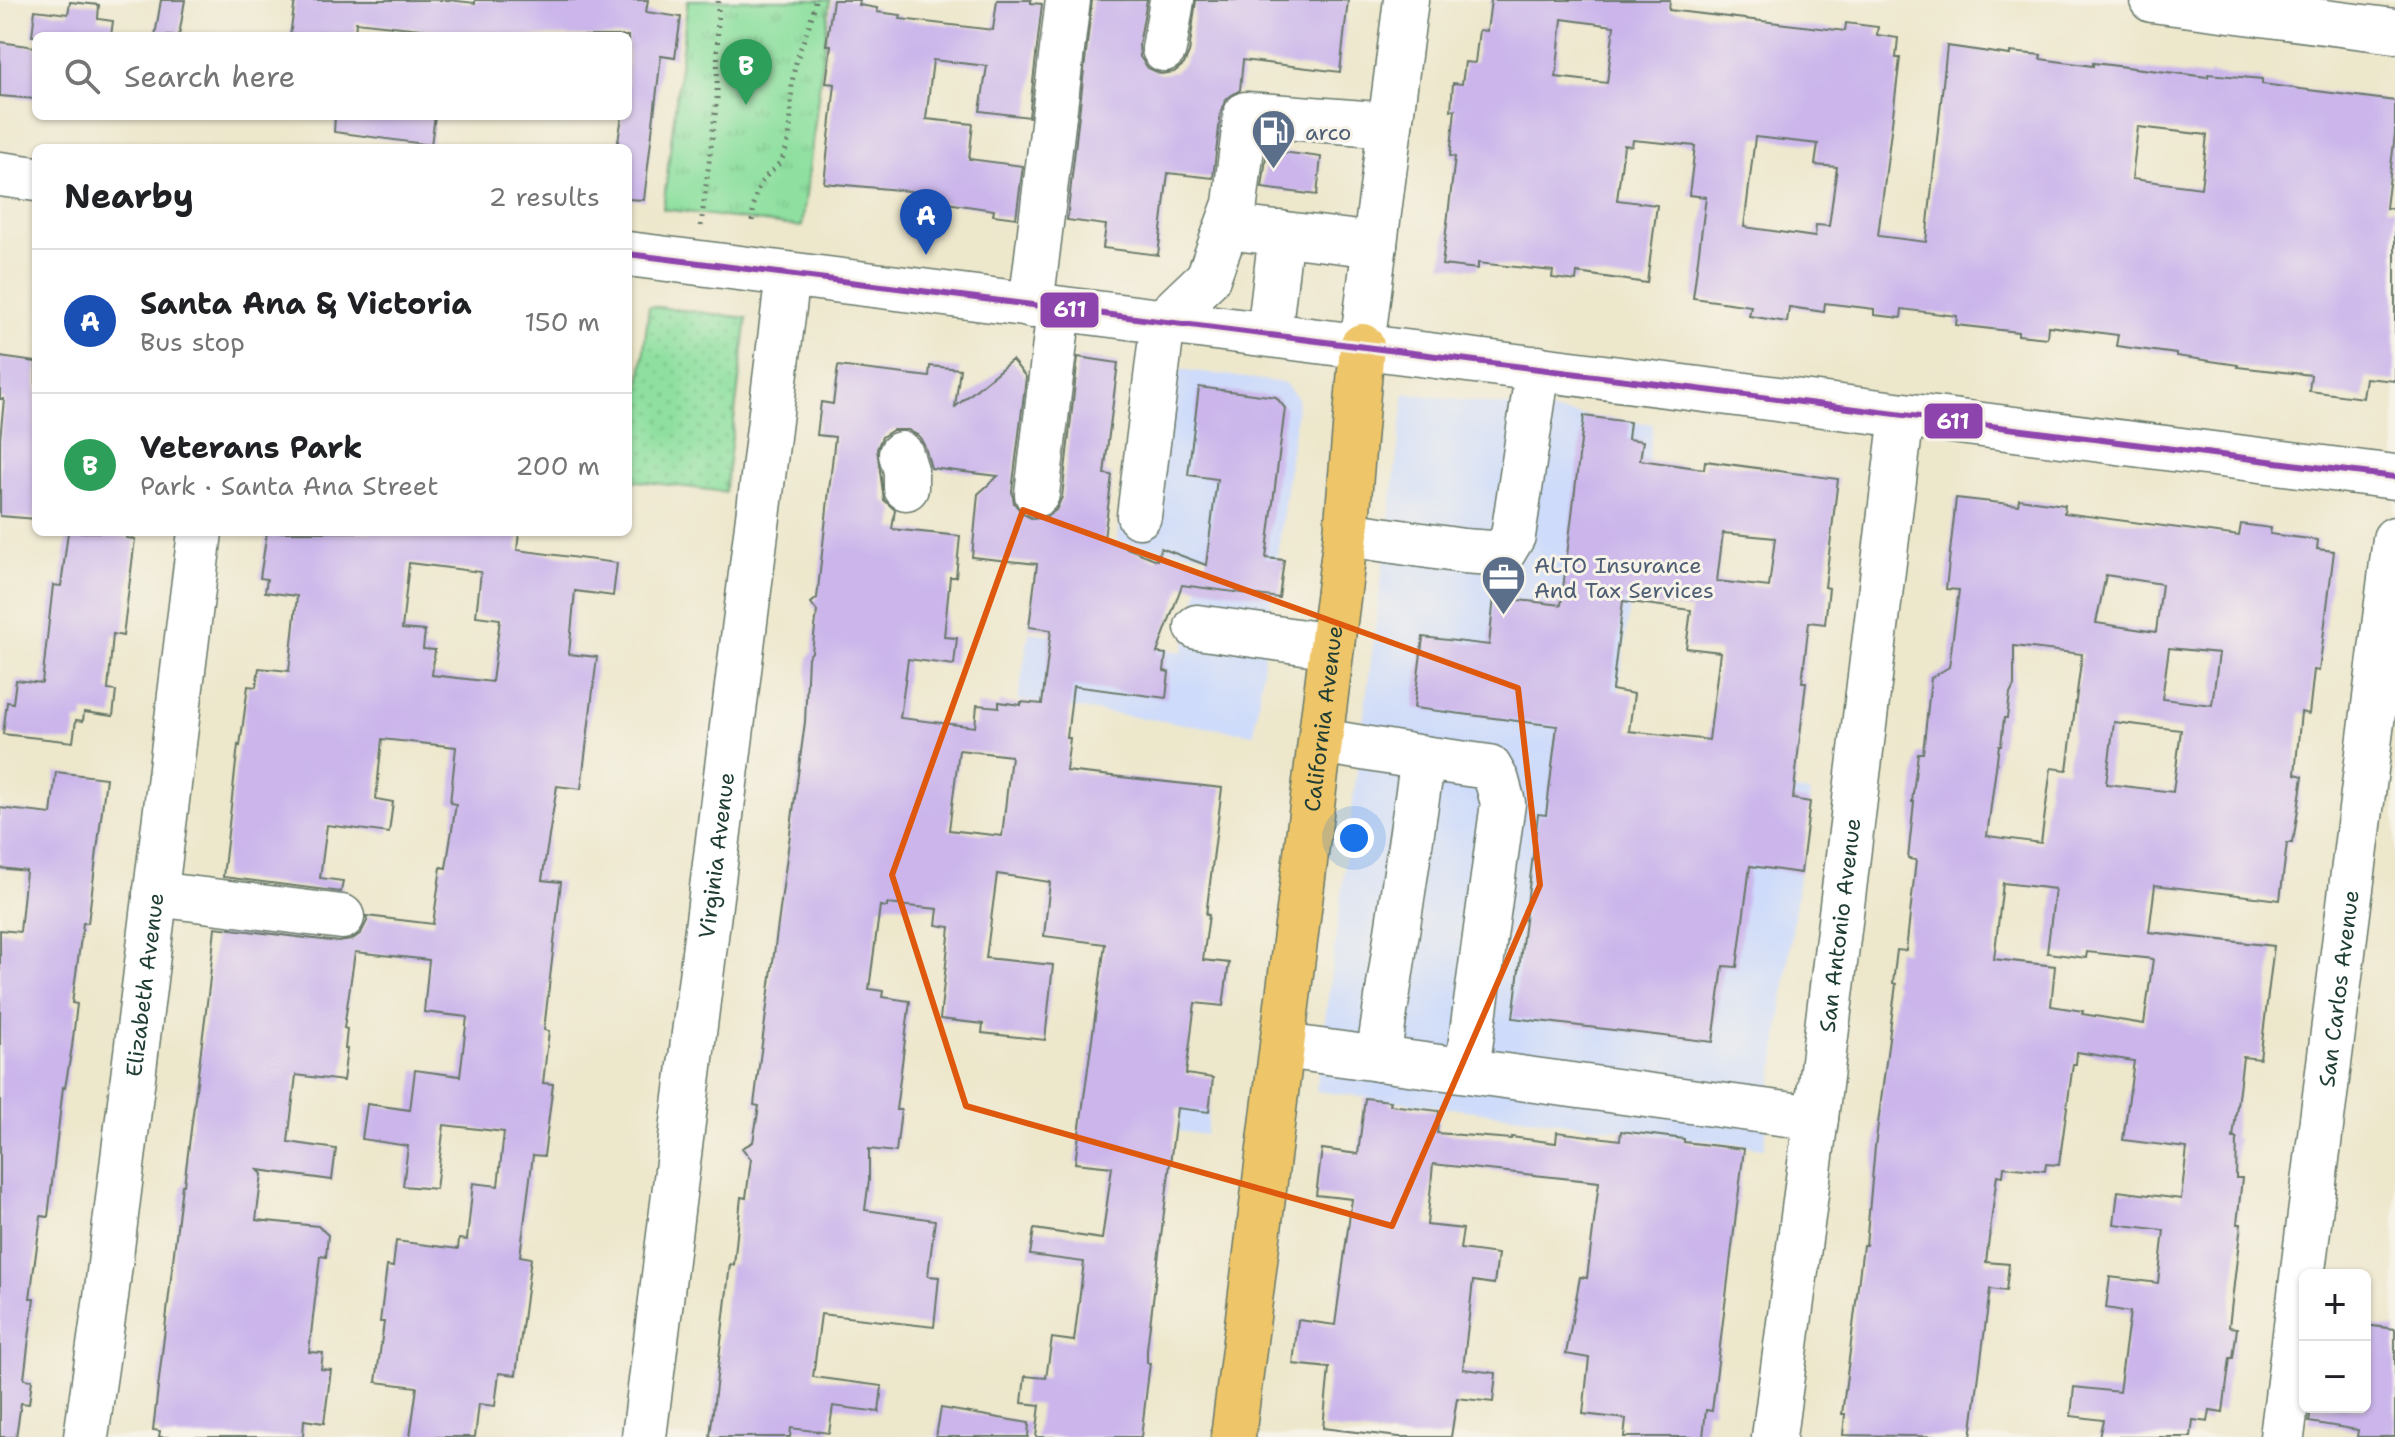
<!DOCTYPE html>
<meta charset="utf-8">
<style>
body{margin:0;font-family:"Shantell Sans",sans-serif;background:#f6f6f6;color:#202124}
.controls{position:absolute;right:24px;bottom:24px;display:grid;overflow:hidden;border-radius:12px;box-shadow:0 2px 6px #0004}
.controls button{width:72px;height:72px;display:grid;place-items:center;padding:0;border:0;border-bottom:2px solid #e0e0e0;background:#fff;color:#202124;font:40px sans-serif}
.you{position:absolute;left:1354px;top:838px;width:28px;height:28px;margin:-20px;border:6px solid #fff;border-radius:50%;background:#1a73e8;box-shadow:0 0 0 12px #1a73e833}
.badge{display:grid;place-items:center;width:52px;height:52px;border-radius:50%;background:#b5179e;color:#fff;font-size:26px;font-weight:700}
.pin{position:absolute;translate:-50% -66px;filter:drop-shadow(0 2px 4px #0008)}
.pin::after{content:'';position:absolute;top:42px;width:28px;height:24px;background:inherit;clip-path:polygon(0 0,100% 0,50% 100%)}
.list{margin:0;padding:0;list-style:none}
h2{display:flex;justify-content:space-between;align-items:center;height:104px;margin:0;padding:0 32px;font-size:34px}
h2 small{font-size:26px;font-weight:400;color:#757577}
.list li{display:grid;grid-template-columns:52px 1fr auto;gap:24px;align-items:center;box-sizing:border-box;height:144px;padding:0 32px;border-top:2px solid #e0e0e0}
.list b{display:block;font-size:30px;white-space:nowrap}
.list p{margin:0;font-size:26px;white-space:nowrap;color:#757577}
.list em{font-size:26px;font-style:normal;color:#757577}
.icon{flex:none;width:44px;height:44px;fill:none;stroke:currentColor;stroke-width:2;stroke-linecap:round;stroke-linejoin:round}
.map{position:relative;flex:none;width:2395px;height:1437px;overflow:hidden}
.search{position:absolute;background:#fff;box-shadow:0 2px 6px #0004;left:32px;top:32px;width:600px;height:88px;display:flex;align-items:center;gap:20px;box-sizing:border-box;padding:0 28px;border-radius:12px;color:#757577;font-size:30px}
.panel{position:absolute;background:#fff;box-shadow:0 2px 6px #0004;left:32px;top:144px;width:600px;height:392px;border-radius:12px}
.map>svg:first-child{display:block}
.built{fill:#cedbfa}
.grass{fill:url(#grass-dots);stroke:#578e6a;stroke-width:2}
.park{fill:url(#park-tufts);stroke:#578e6a;stroke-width:2}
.building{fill:#cbb5eb;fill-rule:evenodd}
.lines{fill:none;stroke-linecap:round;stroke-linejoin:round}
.minor-casing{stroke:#677869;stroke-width:47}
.major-casing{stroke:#677869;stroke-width:47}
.path{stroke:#677869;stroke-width:5;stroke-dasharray:2 6;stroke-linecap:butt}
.minor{stroke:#fff;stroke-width:44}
.major{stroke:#eec569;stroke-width:44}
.bus-1-casing{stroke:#f7f3e8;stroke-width:12}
.bus-1{stroke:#8e44ad;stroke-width:6}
.marked{fill:none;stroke:#de580e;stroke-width:6;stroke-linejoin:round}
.labels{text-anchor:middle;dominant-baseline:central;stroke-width:6;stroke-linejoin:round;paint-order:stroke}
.service-label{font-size:22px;fill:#4e5e75;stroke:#f7f3e8;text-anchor:start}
.street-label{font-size:22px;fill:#1f3d34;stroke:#f7f3e8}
.line-badge{stroke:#f7f3e8;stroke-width:3}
.badge-label{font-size:22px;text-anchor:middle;font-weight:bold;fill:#fff}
</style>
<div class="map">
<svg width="2395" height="1437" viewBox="0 0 2395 1437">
<defs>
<pattern id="grass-dots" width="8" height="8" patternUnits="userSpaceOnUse" patternTransform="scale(2)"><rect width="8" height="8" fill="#8fe0a0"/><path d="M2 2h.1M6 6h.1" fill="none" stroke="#7bc18a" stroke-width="1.8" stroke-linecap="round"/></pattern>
<pattern id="park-tufts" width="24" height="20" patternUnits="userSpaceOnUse" patternTransform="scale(2)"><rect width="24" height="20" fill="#8fe0a0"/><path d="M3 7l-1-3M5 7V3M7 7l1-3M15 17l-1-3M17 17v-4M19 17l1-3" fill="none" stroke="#7bc18a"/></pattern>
</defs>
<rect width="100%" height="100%" fill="#f7f3e8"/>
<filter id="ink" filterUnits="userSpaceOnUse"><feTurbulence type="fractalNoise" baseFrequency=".0125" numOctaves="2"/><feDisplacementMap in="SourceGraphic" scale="16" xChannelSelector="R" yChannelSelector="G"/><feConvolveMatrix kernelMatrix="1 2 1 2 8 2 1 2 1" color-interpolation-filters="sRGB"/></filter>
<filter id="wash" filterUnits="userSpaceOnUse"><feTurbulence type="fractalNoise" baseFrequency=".006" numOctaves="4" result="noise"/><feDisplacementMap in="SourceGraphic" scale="32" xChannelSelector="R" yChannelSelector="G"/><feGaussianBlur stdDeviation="1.8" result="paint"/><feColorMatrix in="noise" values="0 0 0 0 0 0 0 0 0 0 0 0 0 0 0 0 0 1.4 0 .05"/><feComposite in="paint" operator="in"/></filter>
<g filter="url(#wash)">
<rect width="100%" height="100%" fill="#ede7cc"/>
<!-- built -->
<g class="built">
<path d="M1141,364L1284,383L1298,398L1277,559L1284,560L1279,598L1272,597L1254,734L1018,700L1029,632L1183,652L1207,555L1117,541Z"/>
<path d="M1405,393L1653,424L1609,767L1810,793L1764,1148L1316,1091Z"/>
<path d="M1185,1074L1213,1078L1206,1135L1178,1131Z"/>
</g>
<!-- grass -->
<path class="grass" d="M649,306L747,318L725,492L629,480Z"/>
<!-- park -->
<path class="park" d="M688,0H830L802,227L663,209Z"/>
<g id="blocks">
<!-- building -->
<g class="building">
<path d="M161,0H185L179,36H155Z"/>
<path d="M295,0H448L475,3V0H648L646,12L681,17L675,58L661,56L644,200L628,199V148H617L622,116H628V36H465V34L356,22L355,36H290Z"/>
<path d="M833,0H860L859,5L877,8V12L901,15L900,19L993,30L997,0H1031V3L1042,4L1029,117L980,111L987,66L933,60L926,119L973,124L969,159L1023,166L1016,218L993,215L994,210L926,200L927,195L910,191L824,183L835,84L826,83L831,45H826Z"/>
<path d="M1092,0H1147L1139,45L1140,57L1148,68L1161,74L1174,72L1184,64L1189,53L1196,0H1348L1340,72L1243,60L1240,90L1226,99L1221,111L1213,178L1168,173L1158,255L1103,248L1106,225L1067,220Z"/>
<path d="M1491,0H1670L1669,10L1845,31L1846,23L1878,27L1877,35L1898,38L1896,58H1900L1878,236L1926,242L1947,46L2010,55V52L2041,55L2040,59L2093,66V63L2208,77V74L2262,79V84L2395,101V134L2386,208L2395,209V381L2366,378L2363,398L2309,391L2311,375L2237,367L2238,365L2176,356V354L2116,346L2118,335L2048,326L2047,338L2018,335V332L1956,325L1957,316L1902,309L1901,318L1874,315V309L1825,303L1824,312L1789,307L1787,322L1749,316L1751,306L1693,298L1706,197L1689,195L1695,146L1633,140L1632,146L1624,145L1617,200L1657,205L1647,283L1577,273L1576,281L1552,278L1553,271L1478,263V269L1442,265L1455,157L1450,156L1455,110H1451L1453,83L1462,84L1465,62L1475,63L1479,30L1487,31ZM1562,19L1614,26L1607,83L1556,77ZM2138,127L2207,135L2201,188L2132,179ZM1755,137L1818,144L1815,165L1837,167L1829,226L1816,225L1815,237L1744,227Z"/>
<path d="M70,2L99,5L98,19L113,21L111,36H32L35,10L68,14Z"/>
<path d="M0,42L36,47V99L0,96Z"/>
<path d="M335,116H435L431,145L334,132Z"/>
<path d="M1267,150L1321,157L1317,195L1262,188Z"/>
<path d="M0,357L36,362V519L0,516V439L4,399H0Z"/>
<path d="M1078,357L1118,363L1104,474L1112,475L1104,539L1157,560L1161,548L1206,565L1217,479L1188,475L1199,387L1276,397L1285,408L1266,558L1284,560L1279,598L1182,585L1157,653L1166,654L1164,671L1169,672L1166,698L1073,686L1067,738H1070L1066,771L1222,788L1206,915H1209L1203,960L1229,963L1223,1006L1195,1003L1186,1074L1213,1078L1209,1112L1177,1108L1147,1349V1363H1150L1141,1437H1036L1040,1405L1022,1403L1025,1376L1046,1378L1052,1338L1074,1341L1084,1262L1030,1255L1034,1229L1102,1239L1112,1167L1075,1163L1105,944L1044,936L1050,882L997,874L986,958L1053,965L1045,1040L982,1033L983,1024L940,1019L950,927L936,925L938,909L887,904V907L880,906L869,989L883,991L882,997L910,1001L896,1110H901L896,1152L869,1149V1180L865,1210L935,1220L928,1276L939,1277L934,1327L821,1314L813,1377L882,1386L879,1412L833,1406L829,1433L791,1428L790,1437H710L730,1264L734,1265L741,1197L746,1198L751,1159L742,1148L753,1142L759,1106L754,1105L757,1081L805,722L808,657L812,652L817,611L811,603L817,598L835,437L817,435L821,402L833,404L838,366L929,377L930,366L960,369L955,407L1012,360L1026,377L1012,491L1014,503L1023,514L1033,519L1046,517L1056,510L1062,497ZM893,430H908L919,436L925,447L931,468L998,476L978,494L972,557L1037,564L1029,627L1051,630L1042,704L1021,702V705L999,702V707L977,705L975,727L900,718L908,659L954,665L957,638L944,637L950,577H956L960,536L892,529L895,510L884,500L877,449L882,437ZM959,750L1011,756L1002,836L949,830Z"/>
<path d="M1584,416L1630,422L1628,439L1643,441L1640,460L1704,469L1705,461L1838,479L1825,587L1829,588L1825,624L1809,622L1802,682H1806L1793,799L1810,802L1801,873L1750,866L1737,967L1723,966L1713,1042L1513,1018L1538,814L1546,815L1557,726L1414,708L1423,637L1489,645L1494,597L1561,605ZM1723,533L1775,538L1769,587L1717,581ZM1623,601L1691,610L1686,648L1720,652L1709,740L1629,731L1634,694L1612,690Z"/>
<path d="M1956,498L2018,505L2019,499L2065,505L2064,513L2239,536L2241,524L2271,528L2270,534L2318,540L2317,549L2334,551L2319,671L2314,670L2309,714L2301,712L2295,774L2303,776L2293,843H2287L2280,900L2155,885L2149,932L2274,946L2260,1059L2243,1057L2233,1138H2237L2236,1178H2242L2237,1224H2241L2229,1327L2237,1328L2233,1358H2230L2223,1412L2210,1410L2208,1422L2193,1420L2191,1437H2099L2103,1420L2071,1416L2074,1387L2119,1392L2130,1312L2106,1308L2110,1277L2158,1283L2164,1230L2114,1224L2118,1191L2181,1199L2187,1148L2123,1140L2134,1061L2077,1052L2076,1064H2073L2059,1165L2046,1164L2045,1171L2004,1167L2003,1176L1997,1175L1986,1262L2009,1264L2006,1291L1990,1289L1971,1437L1843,1435L1845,1414H1842L1847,1375L1859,1278L1863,1245H1866L1875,1147L1896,984L1893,983L1897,950L1906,951L1916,860L1908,859L1914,802H1912L1918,753H1923L1931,678L1949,667L1959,590L1946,589ZM2106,575L2162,584L2156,632L2096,623ZM2014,646L2082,654L2067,770L2051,768L2041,843L1987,836L1999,745H2001L2004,718H2007L2010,694L2014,686ZM2169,648L2219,653L2212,705L2162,699ZM2114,722L2181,730L2173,792L2106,784ZM2003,883L2055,889L2047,953L2086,958L2087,952L2153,959L2144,1024L2082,1014L2083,1011L2051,1006L2055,966L1994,959Z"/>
<path d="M68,532H108L127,534L126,538L135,539L123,636L113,634L108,690L116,691L113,716L84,712L83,721L76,720L73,742L3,734L7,702L13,703L16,680L42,683L53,585L61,586Z"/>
<path d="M267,532H519L517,550L617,563L613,596L575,591L569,654L597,657L581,789L557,786L542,880L561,882L544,1030L549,1031L543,1083L553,1084L544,1156L533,1155L520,1256L531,1258L516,1375L499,1373L495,1406L479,1404L475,1437H410L417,1387L376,1382L384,1322H380L387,1266L393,1267L396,1241L458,1249L459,1239L467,1240L473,1183L498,1186L504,1132L444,1125L436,1189L403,1186L408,1146L362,1139L367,1104L410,1110L415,1070L460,1076L467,1017L424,1012L429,960L355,952L344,1028L347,1029L345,1049H347L343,1081L296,1075L288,1142L336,1149L332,1180L258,1170L262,1174L256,1220L318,1226L328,1235L326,1257L320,1256L309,1352L323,1353L321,1369L331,1370L324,1423L304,1420L303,1437H159L160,1431L153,1430L182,1185H184L209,987L215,927L339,942L351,940L361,933L367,921L366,916L433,924L441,867L446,868L456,804L450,803L456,747L382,739L376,799L393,802L389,833L327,825L320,878L343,881L341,892L223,877L238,745L240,746L248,686L256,687L259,668L289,671L297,596L265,592L267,579L260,578ZM409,563L481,572L476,616L500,619L492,682L432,675L435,650L423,649L425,631L402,629Z"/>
<path d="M56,772L106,778L88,923H83L72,1003L77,1004L72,1047L65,1088L63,1087L48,1217L41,1216L30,1298H34L24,1379L32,1380L29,1404L21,1403L16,1437H0V930L20,932L26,871L0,868V808L51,814Z"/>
<path d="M1365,1098L1391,1101L1390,1105L1439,1111L1437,1133L1511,1139V1137L1556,1143L1557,1132L1620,1140L1621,1131L1684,1139V1142L1744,1149L1712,1411L1706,1410L1703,1437H1624L1626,1419L1583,1414L1589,1358L1566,1354L1580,1277L1587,1278L1599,1182L1433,1164L1427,1225L1463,1229L1460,1249L1498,1254L1494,1284L1473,1281L1463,1369L1496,1373L1493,1402L1457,1398L1451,1437H1399L1323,1428L1329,1368L1293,1364L1298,1320L1335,1325L1352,1199L1316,1195L1322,1149L1358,1154Z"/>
<path d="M2365,1325L2395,1329V1437H2357L2358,1430L2309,1422L2311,1407H2365Z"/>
<path d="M941,1408L1029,1423L1028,1437H936Z"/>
</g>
</g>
</g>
<g filter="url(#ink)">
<use href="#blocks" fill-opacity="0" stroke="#677869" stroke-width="2"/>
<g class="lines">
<defs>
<g id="minor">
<path d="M2152,0L2395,31"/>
<path d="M1164,49L1172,0"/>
<path d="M0,174L36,179"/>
<path d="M1227,227L1375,245"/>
<path d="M628,254C1217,329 1806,403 2395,477"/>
<path d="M1031,306L1068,0"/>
<path d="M1269,334L1281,233"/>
<path d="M1362,346L1406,0"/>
<path d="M901,454L906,471V488"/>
<path d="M1037,494L1059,309"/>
<path d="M1139,516L1163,321L1208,278L1235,204L1246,114L1390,125"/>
<path d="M1346,534L1463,551L1492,553L1504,551L1513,536L1538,368"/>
<path d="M1197,627L1332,646"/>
<path d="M1321,741L1423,758"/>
<path d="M155,894L342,917"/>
<path d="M1283,1046L1816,1118"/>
<path d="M1378,1059L1423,758L1489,767L1497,781L1503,803L1467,1070"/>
<path id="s1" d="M86,1437L106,1297L200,532"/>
<path id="s2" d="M644,1437L788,275"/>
<path id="s3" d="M1774,1437L1816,1118L1902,415"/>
<path id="s4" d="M2282,1437L2395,539"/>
</g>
<g id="major">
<path id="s5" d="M1233,1437L1346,534L1362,346"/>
</g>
</defs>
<!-- minor casing -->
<use href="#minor" class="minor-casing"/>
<!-- major casing -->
<use href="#major" class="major-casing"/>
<!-- path -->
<g class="path">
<path d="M752,221C754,207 754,192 763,180C769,172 779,166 783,157C795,131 788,99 794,71C799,47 812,25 815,0"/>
<path d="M701,226L717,98L718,0"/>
</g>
<!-- minor -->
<use href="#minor" class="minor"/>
<!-- major -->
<use href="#major" class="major"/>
<defs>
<path id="bus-1" d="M628,254L2395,477"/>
</defs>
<!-- bus-1 casing -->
<use href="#bus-1" class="bus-1-casing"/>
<!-- bus-1 -->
<use href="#bus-1" class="bus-1"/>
</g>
</g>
<!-- marked area -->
<path class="marked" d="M1023,510L1518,688L1540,885L1392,1226L966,1106L892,875Z"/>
<!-- icons -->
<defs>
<symbol id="fuel-pin" viewBox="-11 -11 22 30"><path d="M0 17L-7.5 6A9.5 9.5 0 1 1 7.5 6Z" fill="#5c6f8a" stroke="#f7f3e8"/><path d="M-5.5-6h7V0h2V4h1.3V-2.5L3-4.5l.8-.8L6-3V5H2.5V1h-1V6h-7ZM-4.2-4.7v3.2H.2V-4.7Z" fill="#fff"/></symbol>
<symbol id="office-pin" viewBox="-11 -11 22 30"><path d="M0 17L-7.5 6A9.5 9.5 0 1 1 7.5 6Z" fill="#5c6f8a" stroke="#f7f3e8"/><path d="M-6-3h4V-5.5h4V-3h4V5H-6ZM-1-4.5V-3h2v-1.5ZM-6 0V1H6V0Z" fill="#fff"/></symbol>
</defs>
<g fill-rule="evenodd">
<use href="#fuel-pin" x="1248" y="106" width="51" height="69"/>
<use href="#office-pin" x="1478" y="552" width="51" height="69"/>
</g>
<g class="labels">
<!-- service labels -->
<g class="service-label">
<text x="1305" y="132">arco</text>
<text x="1534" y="565">ALTO Insurance<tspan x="1534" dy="25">And Tax Services</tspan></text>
</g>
<!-- street labels -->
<g class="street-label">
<text stroke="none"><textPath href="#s5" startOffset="724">California Avenue</textPath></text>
<text stroke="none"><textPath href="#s2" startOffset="586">Virginia Avenue</textPath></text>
<text stroke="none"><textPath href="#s3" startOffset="516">San Antonio Avenue</textPath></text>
<text stroke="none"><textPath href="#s1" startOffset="456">Elizabeth Avenue</textPath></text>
<text stroke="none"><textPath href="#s4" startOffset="452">San Carlos Avenue</textPath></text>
</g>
</g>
<g class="line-badge">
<rect x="1039" y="291" width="61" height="38" rx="8" fill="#8e44ad"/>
<rect x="1923" y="402" width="61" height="38" rx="8" fill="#8e44ad"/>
</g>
<g class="badge-label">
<text x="1070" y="317">611</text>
<text x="1953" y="429">611</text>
</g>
</svg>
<div class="controls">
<button>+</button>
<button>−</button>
</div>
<div class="you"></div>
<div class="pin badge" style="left:926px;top:255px;background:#1a4fb4">A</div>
<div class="pin badge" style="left:746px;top:105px;background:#2e9e5b">B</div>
<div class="search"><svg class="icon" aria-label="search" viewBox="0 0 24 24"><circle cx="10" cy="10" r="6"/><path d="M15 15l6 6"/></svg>Search here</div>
<section class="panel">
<h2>Nearby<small>2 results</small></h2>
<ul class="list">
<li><span class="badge" style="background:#1a4fb4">A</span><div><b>Santa Ana &amp; Victoria</b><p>Bus stop</p></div><em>150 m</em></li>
<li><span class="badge" style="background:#2e9e5b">B</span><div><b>Veterans Park</b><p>Park · Santa Ana Street</p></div><em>200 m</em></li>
</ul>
</section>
</div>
